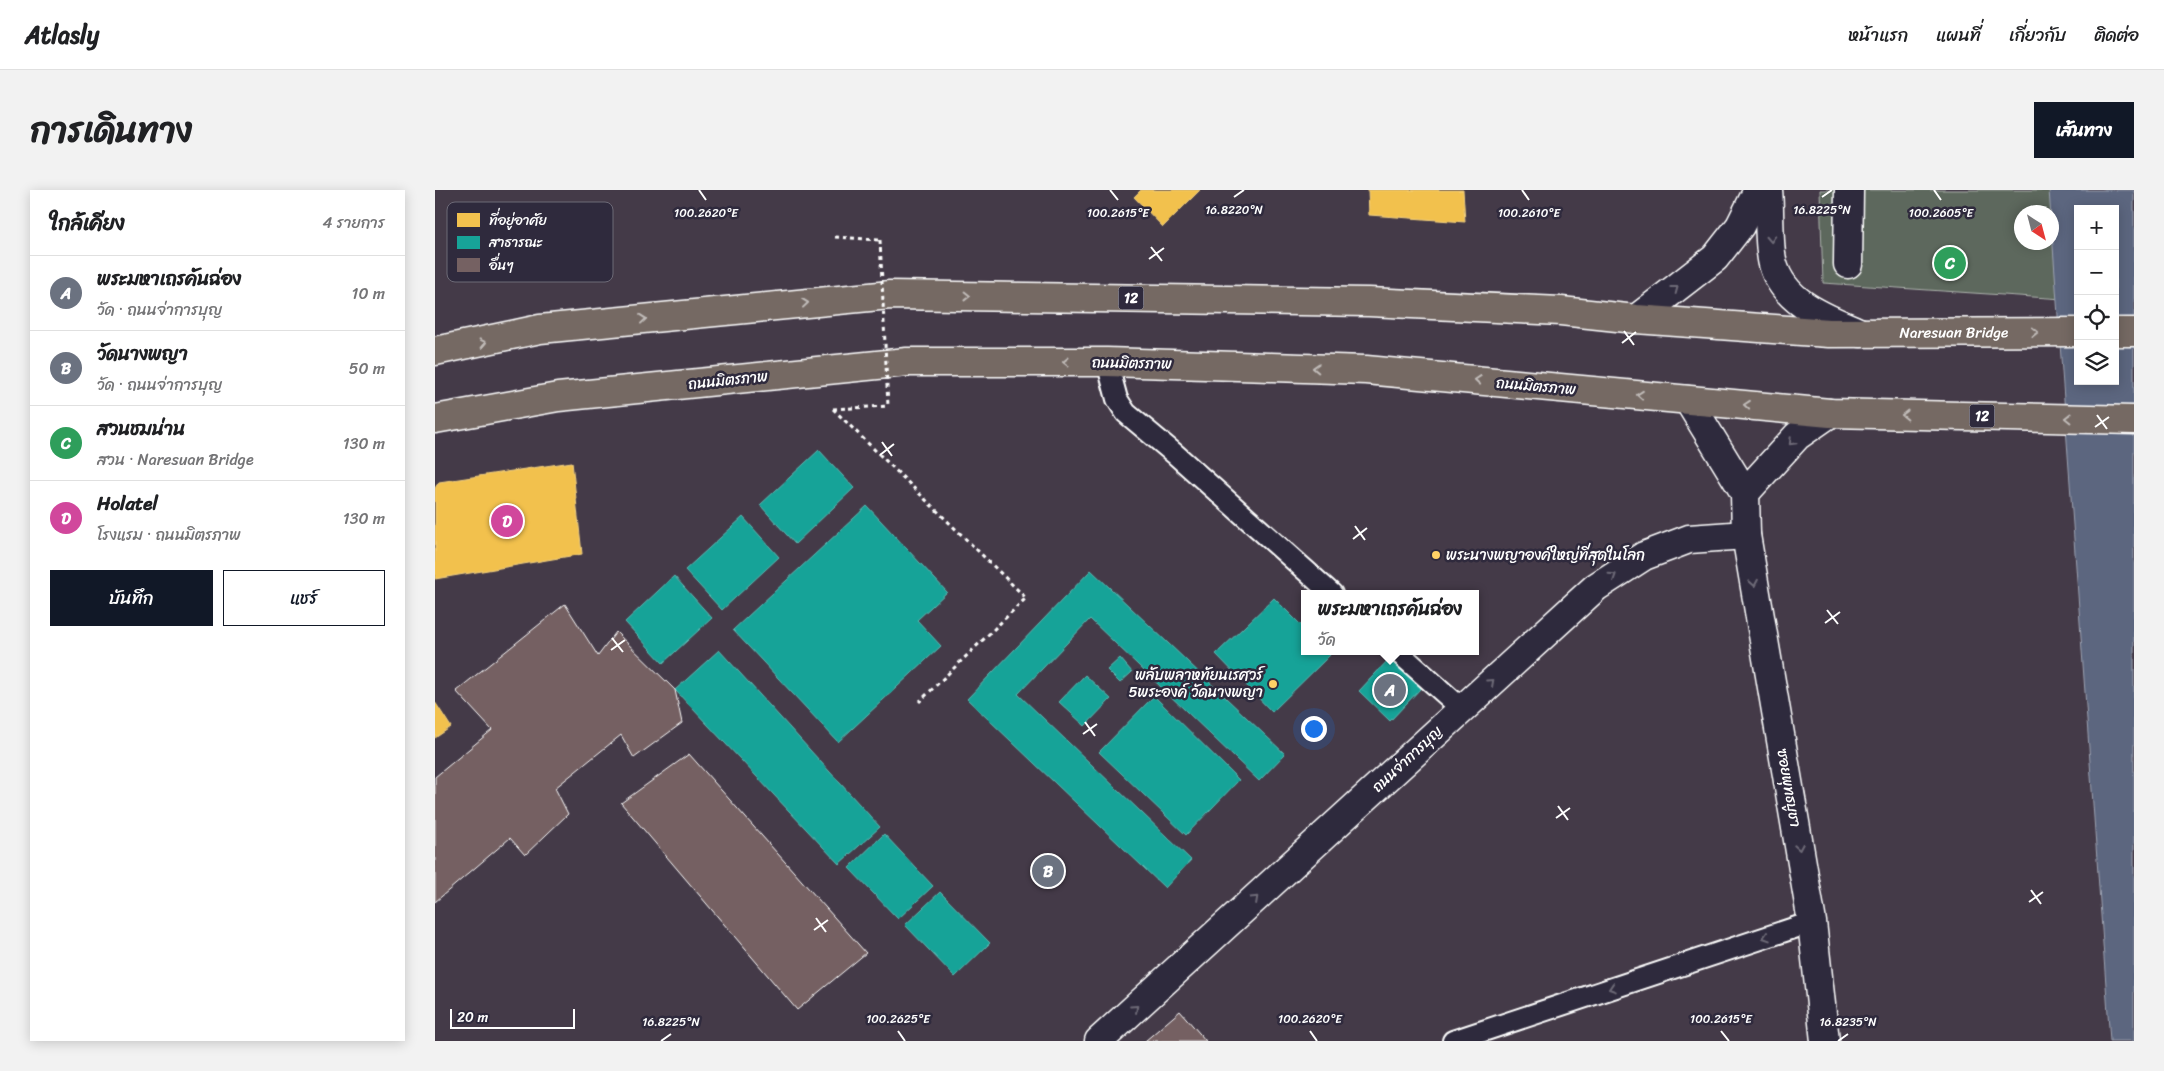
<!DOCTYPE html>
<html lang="th">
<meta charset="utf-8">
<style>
body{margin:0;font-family:Sriracha,"Playpen Sans Thai",sans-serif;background:#f2f2f2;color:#202124}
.controls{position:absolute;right:15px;top:15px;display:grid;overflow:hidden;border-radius:0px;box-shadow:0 2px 12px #0003}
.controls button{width:45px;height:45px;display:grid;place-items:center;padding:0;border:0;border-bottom:1px solid #e0e0e0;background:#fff;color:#202124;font:25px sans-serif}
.compass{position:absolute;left:1579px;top:15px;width:45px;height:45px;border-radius:50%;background:#fff;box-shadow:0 2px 12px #0003;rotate:144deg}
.scale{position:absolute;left:15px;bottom:12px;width:125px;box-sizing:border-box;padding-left:5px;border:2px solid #fff;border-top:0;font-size:14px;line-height:18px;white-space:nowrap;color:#fff;-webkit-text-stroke:4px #2f2a3d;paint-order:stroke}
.you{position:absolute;left:878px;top:538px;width:18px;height:18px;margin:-12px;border:4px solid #fff;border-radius:50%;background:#1a73e8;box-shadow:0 0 0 8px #1a73e833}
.badge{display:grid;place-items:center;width:32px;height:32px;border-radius:50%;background:#111827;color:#fff;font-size:16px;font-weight:700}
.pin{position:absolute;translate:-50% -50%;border:2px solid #fff;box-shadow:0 1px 5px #0006}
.popup{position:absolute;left:866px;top:400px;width:178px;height:65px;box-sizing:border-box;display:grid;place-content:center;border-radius:0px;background:#fff;filter:drop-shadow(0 1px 4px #0005);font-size:16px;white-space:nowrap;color:#757577}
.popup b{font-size:19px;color:#202124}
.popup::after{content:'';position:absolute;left:50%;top:100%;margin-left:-10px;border:10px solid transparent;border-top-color:#fff}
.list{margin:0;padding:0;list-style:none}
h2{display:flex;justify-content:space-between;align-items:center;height:65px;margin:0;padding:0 20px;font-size:21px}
h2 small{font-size:16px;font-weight:400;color:#757577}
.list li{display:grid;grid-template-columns:32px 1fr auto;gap:15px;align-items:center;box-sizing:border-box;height:75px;padding:0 20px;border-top:1px solid #e0e0e0}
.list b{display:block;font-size:19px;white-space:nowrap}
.list p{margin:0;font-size:16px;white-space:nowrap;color:#757577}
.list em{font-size:16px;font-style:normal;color:#757577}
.actions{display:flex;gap:10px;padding:15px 20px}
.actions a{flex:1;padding:11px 0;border:1px solid #111827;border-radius:0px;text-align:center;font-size:18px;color:#111827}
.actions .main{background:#111827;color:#fff}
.icon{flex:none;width:28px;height:28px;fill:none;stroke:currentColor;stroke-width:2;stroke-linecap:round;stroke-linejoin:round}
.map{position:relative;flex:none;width:1699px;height:851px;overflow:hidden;border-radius:0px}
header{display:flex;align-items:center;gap:30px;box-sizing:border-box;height:70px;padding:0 25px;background:#fff;border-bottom:1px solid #e0e0e0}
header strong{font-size:24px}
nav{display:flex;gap:28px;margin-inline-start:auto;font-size:18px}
.intro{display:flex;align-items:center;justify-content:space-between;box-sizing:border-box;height:120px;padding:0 30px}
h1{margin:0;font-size:35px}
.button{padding:12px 22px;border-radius:0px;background:#111827;color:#fff;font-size:18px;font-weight:700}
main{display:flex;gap:30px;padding:0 30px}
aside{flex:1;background:#fff;border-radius:0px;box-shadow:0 2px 12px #0003}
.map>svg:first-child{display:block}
.green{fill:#5d685d;stroke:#aeb4ae;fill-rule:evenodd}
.water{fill:#5c667f;stroke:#9da3b2;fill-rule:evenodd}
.homes{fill:#f2c14e;stroke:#f6d483}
.public{fill:#17a398;stroke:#5dbfb7}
.building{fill:#756162;stroke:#fff}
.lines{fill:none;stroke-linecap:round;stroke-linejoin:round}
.service-casing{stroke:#fff;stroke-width:24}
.pedestrian-casing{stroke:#fff;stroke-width:31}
.minor-casing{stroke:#fff;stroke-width:31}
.tertiary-casing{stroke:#fff;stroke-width:31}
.primary-casing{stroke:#fff;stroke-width:31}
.path{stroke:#fff;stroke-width:3;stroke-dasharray:4 4;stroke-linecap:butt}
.service{stroke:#2f2a3d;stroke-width:20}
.pedestrian{stroke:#2f2a3d;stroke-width:28}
.minor{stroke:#2f2a3d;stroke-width:28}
.tertiary{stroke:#2f2a3d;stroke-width:28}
.primary{stroke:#756964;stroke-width:28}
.path-bridge{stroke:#fff;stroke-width:3;stroke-dasharray:4 4;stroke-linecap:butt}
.oneway{stroke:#6d6a77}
.oneway2{stroke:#c1bcb9}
.ticks{fill:none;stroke:#fff;stroke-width:2}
.poi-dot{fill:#ffd166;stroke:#2f2a3d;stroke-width:2}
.labels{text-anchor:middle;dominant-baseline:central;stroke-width:5;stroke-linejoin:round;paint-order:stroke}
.shield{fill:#2f2a3d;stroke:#c1bfc5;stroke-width:1}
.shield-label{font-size:14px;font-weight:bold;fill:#fff}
.street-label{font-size:15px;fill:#fff;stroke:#2f2a3d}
.poi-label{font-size:15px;fill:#fff;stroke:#2f2a3d;text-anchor:start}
.key{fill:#2f2a3d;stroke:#6d6a77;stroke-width:1}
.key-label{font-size:14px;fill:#fff}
.ticks-label{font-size:12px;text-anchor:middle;fill:#fff;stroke:#2f2a3d;stroke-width:5;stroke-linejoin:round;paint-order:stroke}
</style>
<header>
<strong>Atlasly</strong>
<nav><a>หน้าแรก</a><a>แผนที่</a><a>เกี่ยวกับ</a><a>ติดต่อ</a></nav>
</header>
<div class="intro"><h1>การเดินทาง</h1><a class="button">เส้นทาง</a></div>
<main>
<aside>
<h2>ใกล้เคียง<small>4 รายการ</small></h2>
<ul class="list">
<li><span class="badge" style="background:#6b7280">A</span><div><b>พระมหาเถรคันฉ่อง</b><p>วัด · ถนนจ่าการบุญ</p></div><em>10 m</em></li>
<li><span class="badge" style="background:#6b7280">B</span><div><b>วัดนางพญา</b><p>วัด · ถนนจ่าการบุญ</p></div><em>50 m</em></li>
<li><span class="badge" style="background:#2e9e5b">C</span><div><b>สวนชมน่าน</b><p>สวน · Naresuan Bridge</p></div><em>130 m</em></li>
<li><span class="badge" style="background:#d1479c">D</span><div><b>Holatel</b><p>โรงแรม · ถนนมิตรภาพ</p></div><em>130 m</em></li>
</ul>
<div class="actions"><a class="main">บันทึก</a><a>แชร์</a></div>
</aside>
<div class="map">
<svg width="1699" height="851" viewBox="0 0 1699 851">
<rect width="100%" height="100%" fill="#443a48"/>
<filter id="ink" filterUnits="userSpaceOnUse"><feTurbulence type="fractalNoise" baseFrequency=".02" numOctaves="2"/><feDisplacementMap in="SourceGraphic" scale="10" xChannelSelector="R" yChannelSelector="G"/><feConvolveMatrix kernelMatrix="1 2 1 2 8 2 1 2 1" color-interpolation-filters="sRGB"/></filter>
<g filter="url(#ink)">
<!-- green -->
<path class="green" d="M1385,0H1649L1643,19V110L1388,93ZM1586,22H1616V52H1586Z"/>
<!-- water -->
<path class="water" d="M1614,0H1699V851H1675ZM1643,19H1680V191H1643Z"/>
<!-- homes -->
<g class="homes">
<path d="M706,0H765L728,37L699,7Z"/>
<path d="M933,0H1028L1030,32L934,25Z"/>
<path d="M137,272L147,364L0,389V298L4,292Z"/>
<path d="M0,512L16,537L0,548Z"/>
</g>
<!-- public -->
<g class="public">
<path d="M384,260L419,298L360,354L325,315Z"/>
<path d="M432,316L512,402L482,430L506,456L403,552L298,440Z"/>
<path d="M308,327L344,367L287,420L250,380Z"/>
<path d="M656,380L850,564L824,591L655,429L583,504L756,670L730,698L532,509Z"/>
<path d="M239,386L277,428L228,473L190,432Z"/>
<path d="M839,408L870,439V461H892L895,465L837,522L781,464Z"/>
<path d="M284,460L445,637L404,674L240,500Z"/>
<path d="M685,468L697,482L685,493L672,480Z"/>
<path d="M954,469L986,498L955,531L924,501Z"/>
<path d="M650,485L676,509L650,536L624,512Z"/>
<path d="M719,506L804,590L751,645L664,562Z"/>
<path d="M449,644L498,696L463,729L414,678Z"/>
<path d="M505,702L555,753L520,787L470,735Z"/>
</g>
<!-- building -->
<g class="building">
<path d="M130,414L163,466L181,442L240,500L247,533L199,568L186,545L120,598L133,624L90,665L75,648L0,712V587L57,540L21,501Z"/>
<path d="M254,564L431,763L362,820L186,613Z"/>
<path d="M745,821L771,851H710Z"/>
</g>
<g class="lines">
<defs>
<g id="service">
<path d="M672,172L682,209L691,223L740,264L897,404"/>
<path d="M962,461L1027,519"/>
<path d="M1018,851L1377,732"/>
</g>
<path id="pedestrian" d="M1413,74L1414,0"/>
<g id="minor">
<path d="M1253,210L1310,303L1362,246L1395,223"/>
<path d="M1310,303L1311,345L1377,732L1390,851"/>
<path d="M664,851L1161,397L1209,366L1254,349L1311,345"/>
</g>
<g id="tertiary">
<path d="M1333,0C1335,19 1333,57 1338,74C1349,114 1392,128 1426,143"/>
<path d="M1201,129L1280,68L1305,36L1323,0"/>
</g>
<g id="primary">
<path d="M1680,142H1699"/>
<path id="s1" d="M0,161L105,139L455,105L934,112L1126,121L1201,129L1394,143L1643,142"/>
<path d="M0,229L123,207L472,172H672L931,180L1395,223L1699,230"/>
</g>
</defs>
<!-- service casing -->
<use href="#service" class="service-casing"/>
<!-- pedestrian casing -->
<use href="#pedestrian" class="pedestrian-casing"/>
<!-- minor casing -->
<use href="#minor" class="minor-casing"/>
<!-- tertiary casing -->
<use href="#tertiary" class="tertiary-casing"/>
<!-- primary casing -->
<use href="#primary" class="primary-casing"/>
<!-- path -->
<g class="path">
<path d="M400,47L445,50"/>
<path d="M398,219L591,408L484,512"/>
<path d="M398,219L453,216"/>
</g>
<!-- service -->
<use href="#service" class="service"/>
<!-- pedestrian -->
<use href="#pedestrian" class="pedestrian"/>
<!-- minor -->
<use href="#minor" class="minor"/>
<!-- tertiary -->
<use href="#tertiary" class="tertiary"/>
<!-- primary -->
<use href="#primary" class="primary"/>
<!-- path-bridge -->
<path class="path-bridge" d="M445,50L453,216"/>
</g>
<!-- one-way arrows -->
<defs><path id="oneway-chevron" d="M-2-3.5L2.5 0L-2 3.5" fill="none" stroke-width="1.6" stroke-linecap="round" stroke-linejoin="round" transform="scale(1.25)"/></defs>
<g class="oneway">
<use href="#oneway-chevron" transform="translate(1336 49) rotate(87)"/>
<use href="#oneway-chevron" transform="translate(1240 99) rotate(-37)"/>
<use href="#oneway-chevron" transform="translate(1357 252) rotate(135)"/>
<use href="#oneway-chevron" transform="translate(1178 386) rotate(-33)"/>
<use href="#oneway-chevron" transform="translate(1319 393) rotate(80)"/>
<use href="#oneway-chevron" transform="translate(1056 492) rotate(-42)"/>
<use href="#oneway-chevron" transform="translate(1364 657) rotate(80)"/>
<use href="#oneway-chevron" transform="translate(820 709) rotate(-43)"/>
<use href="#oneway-chevron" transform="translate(1331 747) rotate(162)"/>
<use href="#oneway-chevron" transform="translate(1177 798) rotate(162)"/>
<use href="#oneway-chevron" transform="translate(700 818) rotate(-42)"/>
</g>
<g class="oneway2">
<use href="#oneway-chevron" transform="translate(532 106) rotate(1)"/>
<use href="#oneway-chevron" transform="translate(370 113) rotate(-6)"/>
<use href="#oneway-chevron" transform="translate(208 129) rotate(-6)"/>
<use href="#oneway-chevron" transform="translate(1600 142)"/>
<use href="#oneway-chevron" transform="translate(48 153) rotate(-13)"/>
<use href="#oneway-chevron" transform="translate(631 172) rotate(-180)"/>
<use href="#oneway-chevron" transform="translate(881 178) rotate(-178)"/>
<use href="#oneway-chevron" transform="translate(1043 190) rotate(-175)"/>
<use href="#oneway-chevron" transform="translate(1205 205) rotate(-175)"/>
<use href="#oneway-chevron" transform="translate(1312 215) rotate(-175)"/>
<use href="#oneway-chevron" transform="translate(1470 225) rotate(-179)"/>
<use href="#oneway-chevron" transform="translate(1633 228) rotate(-179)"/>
</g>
</g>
<!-- ticks -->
<path class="ticks" d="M264,0L271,10M675,0L683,10M1087,0L1094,10M1499,0L1506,10M799,7L809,0M1387,7L1397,0M716,57L727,71M714,69L729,58M1189,141L1199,155M1187,153L1201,142M1662,225L1672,239M1660,237L1674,227M447,252L457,266M445,265L459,254M920,336L930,350M918,349L932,338M1392,420L1403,434M1390,433L1405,422M177,448L188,462M176,460L190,450M650,532L660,546M648,544L662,534M1123,616L1133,630M1121,628L1135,618M1596,700L1606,714M1594,712L1608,702M381,728L391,742M379,740L393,730M463,841L470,851M875,841L882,851M1286,841L1294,851M226,851L236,844M1403,851L1413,844"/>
<!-- markers -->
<g class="poi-dot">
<circle cx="1001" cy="365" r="5"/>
<circle cx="838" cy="494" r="5"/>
</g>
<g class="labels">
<!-- shield labels -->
<g class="shield">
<rect x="683.5" y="96.5" width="25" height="23" rx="4"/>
<rect x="1534.5" y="214.5" width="25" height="23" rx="4"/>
</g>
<g class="shield-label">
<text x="696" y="108">12</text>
<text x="1547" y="226">12</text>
</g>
<!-- street labels -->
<g class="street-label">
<text stroke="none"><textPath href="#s1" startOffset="1524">Naresuan Bridge</textPath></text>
<text transform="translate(697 173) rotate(1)">ถนนมิตรภาพ</text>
<text transform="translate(293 190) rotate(-6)">ถนนมิตรภาพ</text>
<text transform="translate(1101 196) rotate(5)">ถนนมิตรภาพ</text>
<text transform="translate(972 569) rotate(-43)">ถนนจ่าการบุญ</text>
<text transform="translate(1354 598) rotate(80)">ซอยพุทธบูชา</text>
</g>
<!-- poi labels -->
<g class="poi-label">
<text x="1011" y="365">พระนางพญาองค์ใหญ่ที่สุดในโลก</text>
<text x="828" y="485" text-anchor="end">พลับพลาหทัยนเรศวร์<tspan x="828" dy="17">5พระองค์ วัดนางพญา</tspan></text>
</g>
</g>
<!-- legend -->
<rect x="12" y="12" width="166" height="80" rx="8" class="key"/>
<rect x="22" y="23" width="23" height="14" fill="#f2c14e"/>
<rect x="22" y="46" width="23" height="13" fill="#17a398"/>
<rect x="22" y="68" width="23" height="14" fill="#756162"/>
<g class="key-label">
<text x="54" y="35">ที่อยู่อาศัย</text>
<text x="54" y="57">สาธารณะ</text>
<text x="54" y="80">อื่นๆ</text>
</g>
<g class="ticks-label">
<text x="799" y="24">16.8220°N</text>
<text x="1387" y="24">16.8225°N</text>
<text x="271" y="27">100.2620°E</text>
<text x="683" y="27">100.2615°E</text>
<text x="1094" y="27">100.2610°E</text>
<text x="1506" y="27">100.2605°E</text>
<text x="463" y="833">100.2625°E</text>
<text x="875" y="833">100.2620°E</text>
<text x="1286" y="833">100.2615°E</text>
<text x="236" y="836">16.8225°N</text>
<text x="1413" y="836">16.8235°N</text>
</g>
</svg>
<div class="controls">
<button>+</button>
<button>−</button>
<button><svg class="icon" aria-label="locate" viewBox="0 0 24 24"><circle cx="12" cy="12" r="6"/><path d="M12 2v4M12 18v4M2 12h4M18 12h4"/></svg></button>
<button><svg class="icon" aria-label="layers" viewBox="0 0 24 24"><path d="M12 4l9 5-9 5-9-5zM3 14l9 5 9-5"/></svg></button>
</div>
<svg class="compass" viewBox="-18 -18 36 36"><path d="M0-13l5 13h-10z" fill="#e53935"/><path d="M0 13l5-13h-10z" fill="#757577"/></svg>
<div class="scale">20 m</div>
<div class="you"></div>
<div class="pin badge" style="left:955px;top:500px;background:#6b7280">A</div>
<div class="popup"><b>พระมหาเถรคันฉ่อง</b>วัด</div>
<div class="pin badge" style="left:613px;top:681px;background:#6b7280">B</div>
<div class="pin badge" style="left:1515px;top:73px;background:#2e9e5b">C</div>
<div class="pin badge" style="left:72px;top:331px;background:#d1479c">D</div>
</div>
</main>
